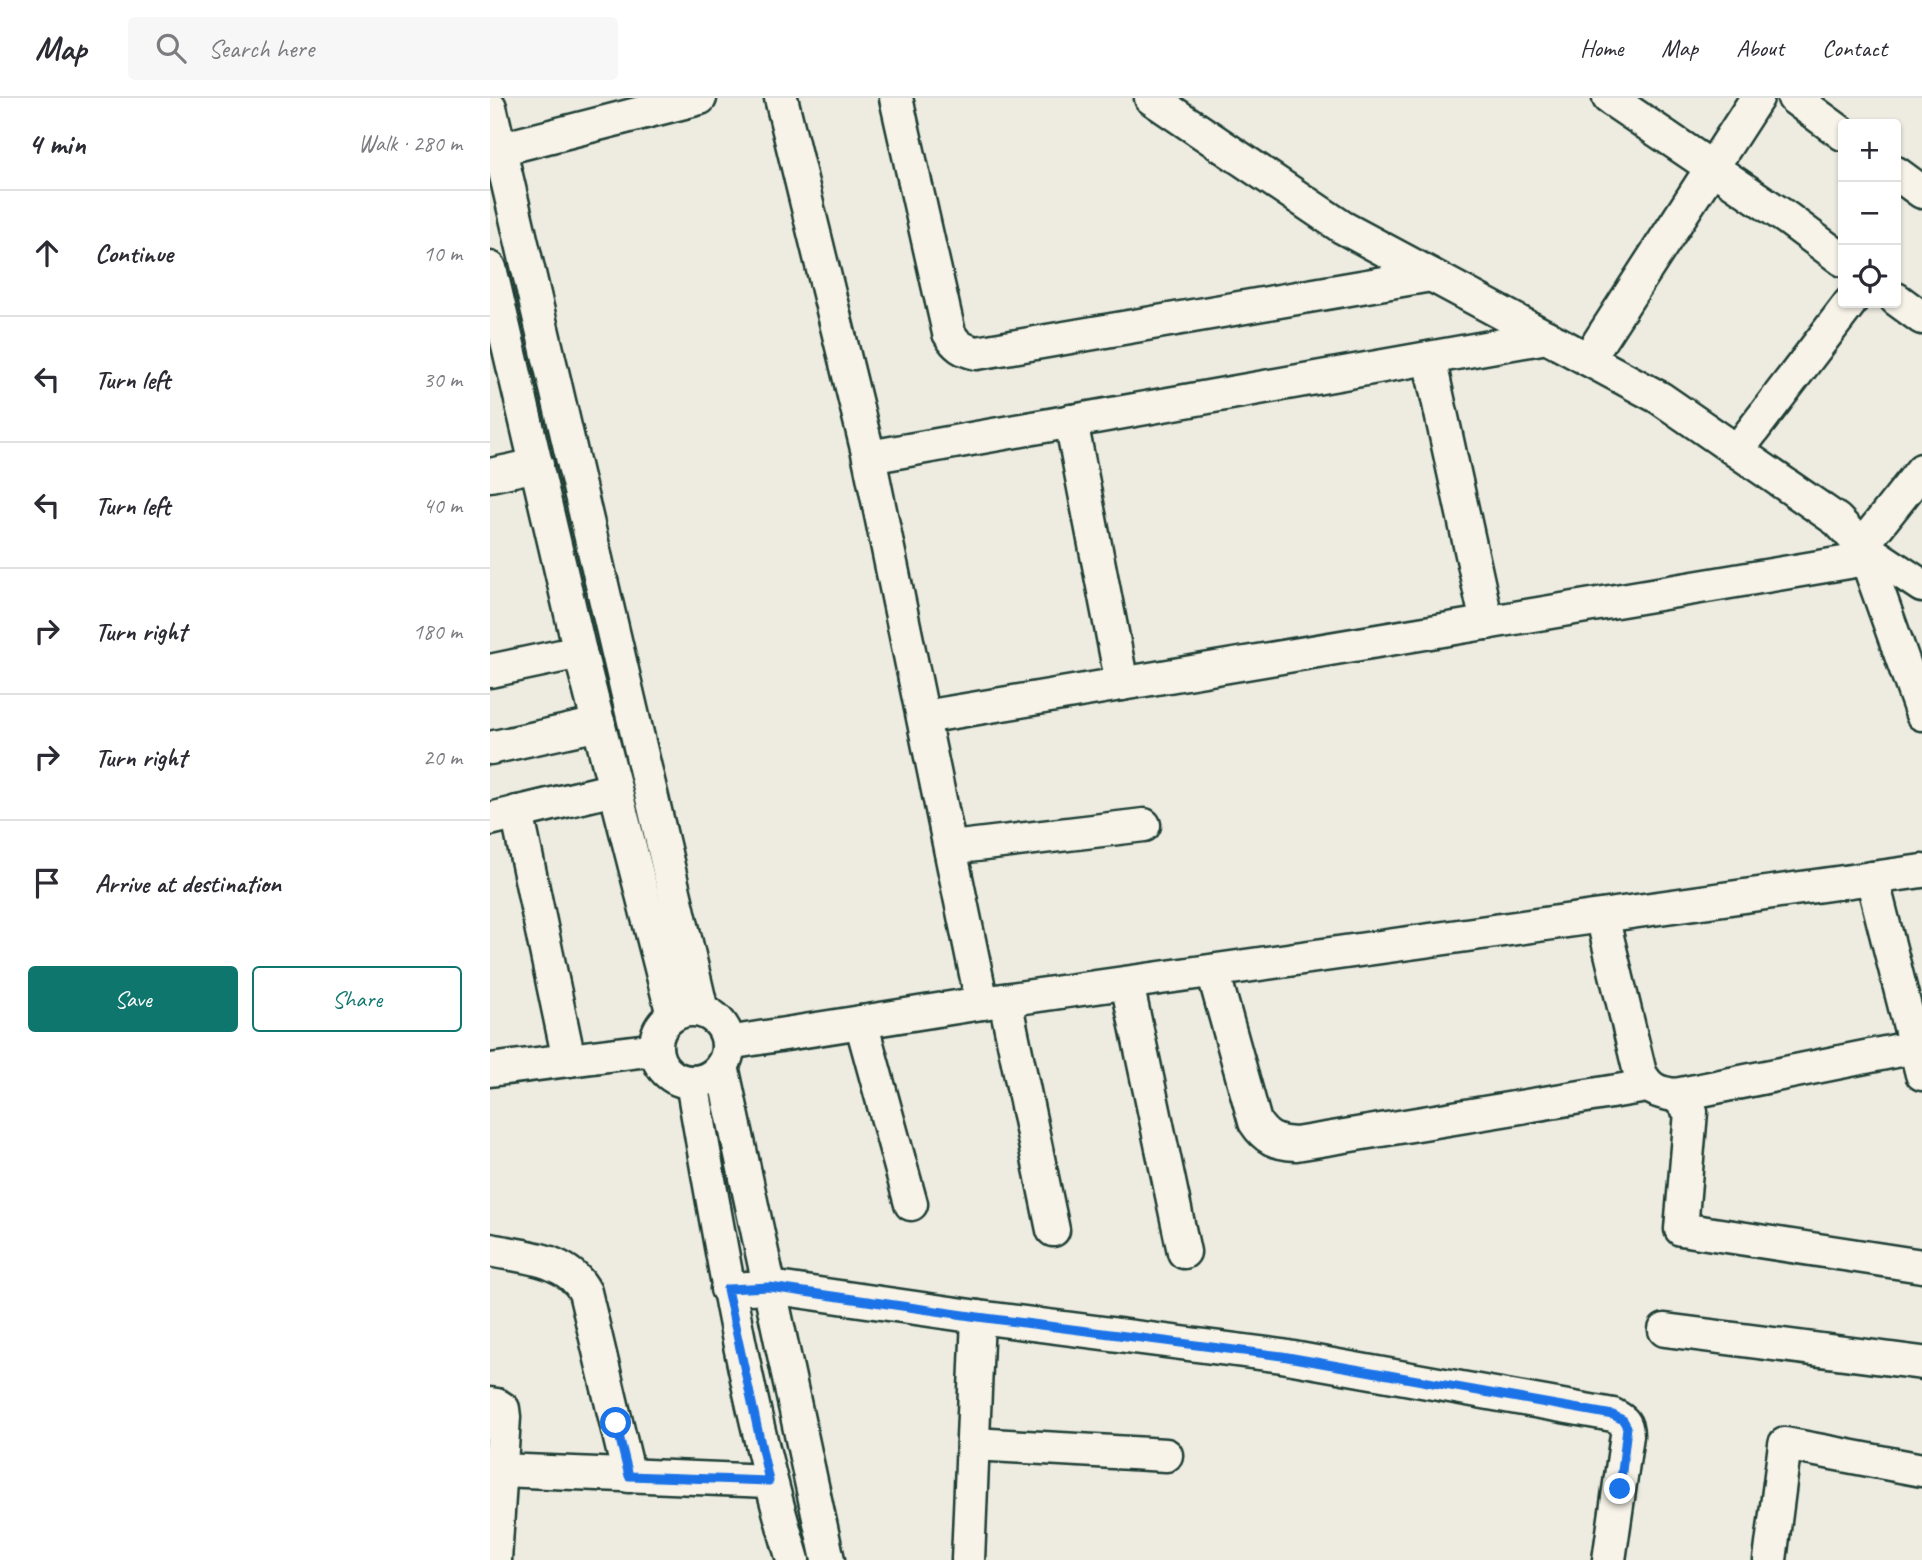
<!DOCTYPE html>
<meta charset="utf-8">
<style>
body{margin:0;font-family:Caveat,sans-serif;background:#f7f7f7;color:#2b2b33}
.controls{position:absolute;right:21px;top:21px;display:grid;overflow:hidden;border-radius:7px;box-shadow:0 2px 5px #0004}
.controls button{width:63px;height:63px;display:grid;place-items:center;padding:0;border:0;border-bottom:2px solid #e1e1e2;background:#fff;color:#2b2b33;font:35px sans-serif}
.stop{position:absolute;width:21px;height:21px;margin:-16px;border:5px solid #1a73e8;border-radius:50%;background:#fff}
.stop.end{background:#1a73e8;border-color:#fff;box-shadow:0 2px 7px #0008}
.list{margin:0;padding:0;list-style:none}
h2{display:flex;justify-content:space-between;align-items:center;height:91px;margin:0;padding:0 28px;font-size:30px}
h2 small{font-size:23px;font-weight:400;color:#7c7c81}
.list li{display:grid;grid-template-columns:46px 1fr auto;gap:21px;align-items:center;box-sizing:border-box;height:126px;padding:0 28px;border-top:2px solid #e1e1e2}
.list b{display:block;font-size:26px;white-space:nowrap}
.list em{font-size:23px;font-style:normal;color:#7c7c81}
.actions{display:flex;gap:14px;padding:21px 28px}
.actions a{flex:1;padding:16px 0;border:2px solid #0f766e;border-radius:7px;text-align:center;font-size:24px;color:#0f766e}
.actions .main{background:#0f766e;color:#fff}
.icon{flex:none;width:38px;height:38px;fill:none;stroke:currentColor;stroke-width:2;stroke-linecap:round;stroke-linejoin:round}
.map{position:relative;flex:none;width:1432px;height:1462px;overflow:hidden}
header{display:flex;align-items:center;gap:42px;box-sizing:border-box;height:98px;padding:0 35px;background:#fff;border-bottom:2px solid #e1e1e2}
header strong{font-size:33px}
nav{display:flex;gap:38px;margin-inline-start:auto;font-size:24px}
.search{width:490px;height:63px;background:#f7f7f7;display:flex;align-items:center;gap:18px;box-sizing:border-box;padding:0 24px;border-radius:7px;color:#7c7c81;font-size:26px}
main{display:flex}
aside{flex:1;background:#fff}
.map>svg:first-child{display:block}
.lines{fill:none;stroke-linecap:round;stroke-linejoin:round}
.minor-casing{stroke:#1f3d34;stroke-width:37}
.minor{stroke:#f7f3e8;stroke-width:32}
.route{stroke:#1a73e8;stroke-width:9}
</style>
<header>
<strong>Map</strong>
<div class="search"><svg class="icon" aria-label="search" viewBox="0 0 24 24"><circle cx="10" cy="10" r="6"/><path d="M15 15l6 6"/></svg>Search here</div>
<nav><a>Home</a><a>Map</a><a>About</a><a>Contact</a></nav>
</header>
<main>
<aside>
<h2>4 min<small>Walk · 280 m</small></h2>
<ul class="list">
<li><svg class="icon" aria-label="ahead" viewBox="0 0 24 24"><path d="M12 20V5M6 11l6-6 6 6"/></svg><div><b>Continue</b></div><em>10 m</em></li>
<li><svg class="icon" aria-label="left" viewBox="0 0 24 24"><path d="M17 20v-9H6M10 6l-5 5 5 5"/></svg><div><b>Turn left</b></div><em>30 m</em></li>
<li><svg class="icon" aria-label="left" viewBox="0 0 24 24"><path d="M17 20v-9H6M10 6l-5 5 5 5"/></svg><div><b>Turn left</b></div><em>40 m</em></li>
<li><svg class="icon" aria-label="right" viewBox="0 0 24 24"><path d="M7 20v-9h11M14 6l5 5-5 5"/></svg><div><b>Turn right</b></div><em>180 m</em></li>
<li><svg class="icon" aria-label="right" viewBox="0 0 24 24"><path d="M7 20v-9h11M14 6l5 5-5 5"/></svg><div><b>Turn right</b></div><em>20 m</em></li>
<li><svg class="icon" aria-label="arrive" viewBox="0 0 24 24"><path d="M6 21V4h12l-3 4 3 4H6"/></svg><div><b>Arrive at destination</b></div></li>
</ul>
<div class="actions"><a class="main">Save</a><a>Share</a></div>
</aside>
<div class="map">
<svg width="1432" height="1462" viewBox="0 0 1432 1462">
<rect width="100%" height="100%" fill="#eeece1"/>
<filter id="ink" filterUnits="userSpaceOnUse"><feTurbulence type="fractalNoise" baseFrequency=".0143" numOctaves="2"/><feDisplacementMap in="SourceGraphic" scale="14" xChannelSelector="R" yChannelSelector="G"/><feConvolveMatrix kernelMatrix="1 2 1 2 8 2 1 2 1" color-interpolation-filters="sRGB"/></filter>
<g filter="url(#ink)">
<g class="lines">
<defs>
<g id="minor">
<path d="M291,0L379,359L492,905"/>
<path d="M406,0L459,235C466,248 473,252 487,255L941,177"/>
<path d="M661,0L852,129L1170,300L1347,422L1372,448L1432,616"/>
<path d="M1119,0L1298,121L1353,162"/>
<path d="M1304,0L1353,36"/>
<path d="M0,9L212,913"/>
<path d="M10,51L210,0"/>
<path d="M1406,75L1432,94"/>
<path d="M0,170L90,554L183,917"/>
<path d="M1406,201L1432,220"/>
<path d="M939,260L997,525"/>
<path d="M1098,261L1267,0"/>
<path d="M581,323L632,586"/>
<path d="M1247,353L1360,205"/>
<path d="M379,359L1057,239"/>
<path d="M0,377L47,367"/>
<path d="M1372,448L1432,488"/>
<path d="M0,573L90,554"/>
<path d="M434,619L1359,464L1432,372"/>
<path d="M0,650L109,626"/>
<path d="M27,714L79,962"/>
<path d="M0,721L125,691"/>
<path d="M461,750L654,727"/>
<path d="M1382,780L1432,976"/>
<path d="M1112,818L1150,975C1159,991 1167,995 1186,997L1425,949"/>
<path d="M723,873L765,1024C776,1041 786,1045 806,1046L1157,988"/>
<path d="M637,885L694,1154"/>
<path d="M515,902L563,1132"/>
<circle cx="202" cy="948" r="36"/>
<path d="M371,924L421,1106"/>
<path d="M238,945L492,905L1432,773"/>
<path d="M232,968L338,1462"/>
<path d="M0,972L166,951"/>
<path d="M202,984C230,1145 256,1305 303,1462"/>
<path d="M1186,997L1201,1014L1191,1131L1432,1168"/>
<path d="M0,1152C33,1159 78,1160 95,1194L139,1378"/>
<path d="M237,1191L280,1189L488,1219L792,1258L1123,1317C1133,1322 1137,1325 1137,1337L1119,1462"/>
<path d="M1175,1232L1432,1265"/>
<path d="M0,1306L7,1307L13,1311L14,1319L5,1462"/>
<path d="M483,1346L676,1357"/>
<path d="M10,1372L279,1383"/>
<path d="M478,1462L488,1219"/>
<path d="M1280,1462L1295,1346L1432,1372"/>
</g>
</defs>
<!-- minor casing -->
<use href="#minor" class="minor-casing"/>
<!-- minor -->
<use href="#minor" class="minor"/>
</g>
</g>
<g class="lines" filter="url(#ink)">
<!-- route -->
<path class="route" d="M126,1325L139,1378L279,1383L237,1191L280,1189L488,1219L792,1258L1123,1317L1133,1322L1137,1329L1130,1391"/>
</g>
</svg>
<div class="controls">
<button>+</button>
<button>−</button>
<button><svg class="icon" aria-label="locate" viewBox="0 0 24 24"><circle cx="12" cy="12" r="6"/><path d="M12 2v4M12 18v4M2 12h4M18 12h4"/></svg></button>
</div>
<div class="stop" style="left:126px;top:1325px"></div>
<div class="stop end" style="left:1130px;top:1391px"></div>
</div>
</main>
